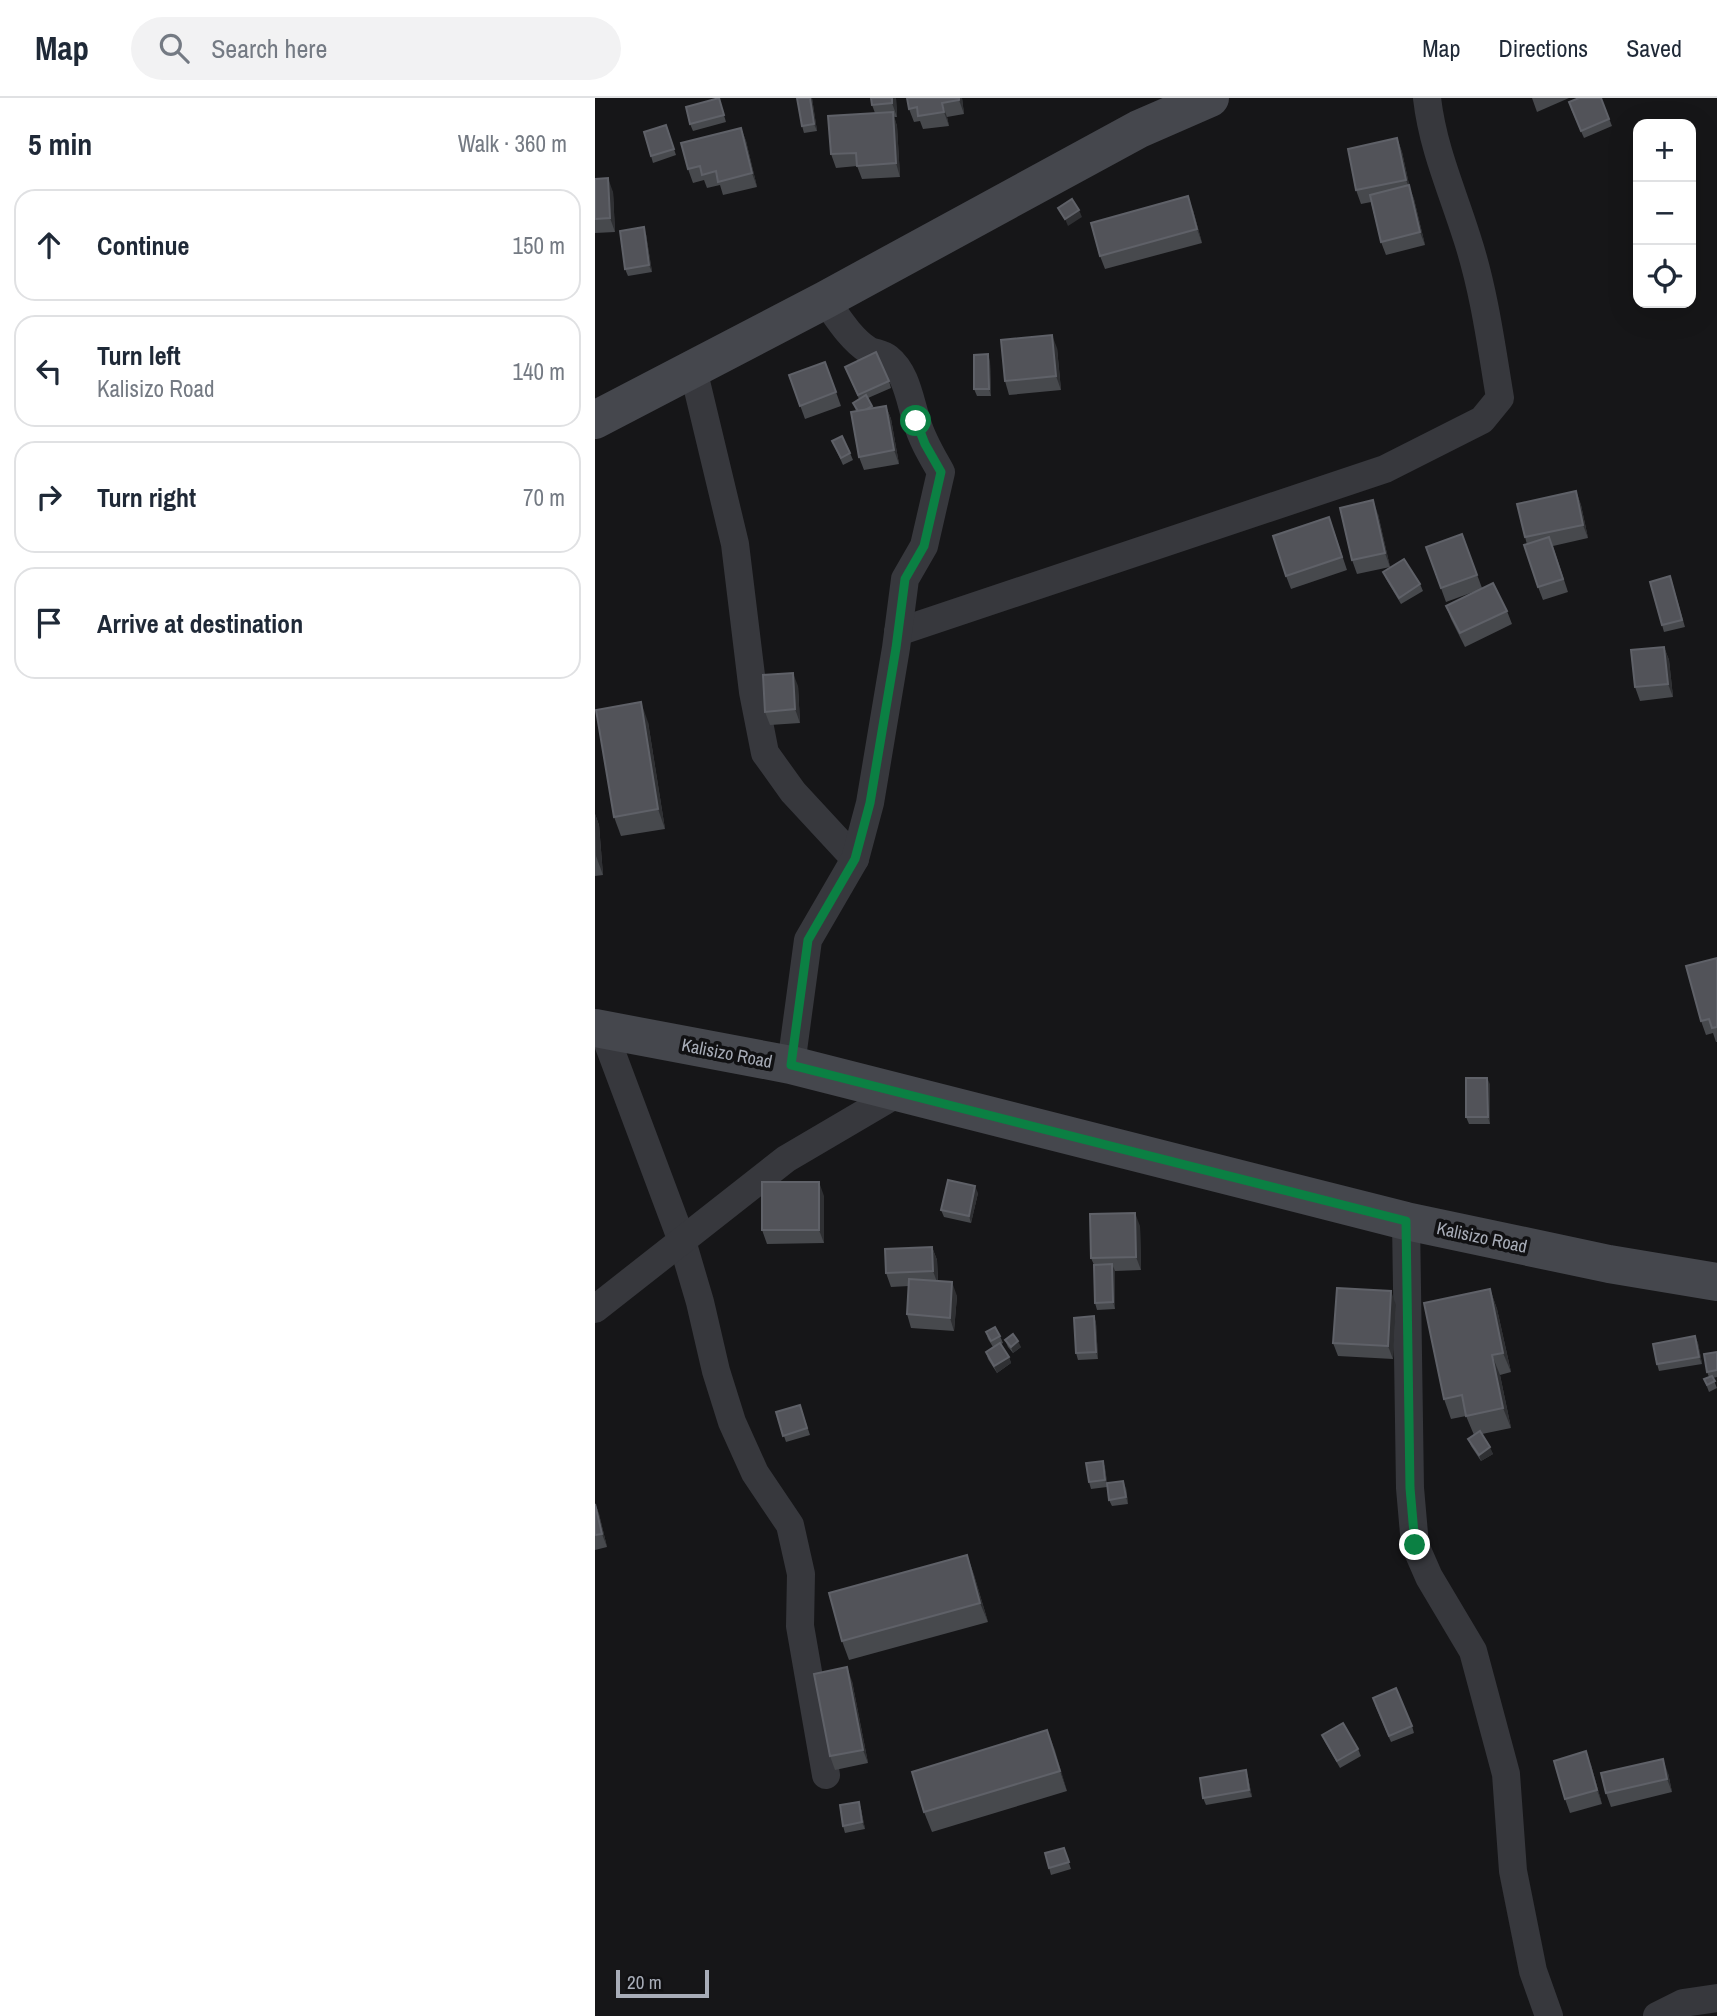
<!DOCTYPE html>
<meta charset="utf-8">
<style>
body{margin:0;font-family:"Archivo Narrow",sans-serif;background:#f2f2f3;color:#1f2937}
.controls{position:absolute;right:21px;top:21px;display:grid;overflow:hidden;border-radius:14px;box-shadow:0 7px 28px #0002}
.controls button{width:63px;height:63px;display:grid;place-items:center;padding:0;border:0;border-bottom:2px solid #e0e1e3;background:#fff;color:#1f2937;font:35px sans-serif}
.scale{position:absolute;left:21px;bottom:18px;width:93px;box-sizing:border-box;padding-left:7px;border:4px solid #a8adb8;border-top:0;font-size:19px;line-height:24px;white-space:nowrap;color:#a8adb8;-webkit-text-stroke:5px #111113;paint-order:stroke}
.stop{position:absolute;width:21px;height:21px;margin:-16px;border:5px solid #0b8043;border-radius:50%;background:#fff}
.stop.end{background:#0b8043;border-color:#fff;box-shadow:0 2px 7px #0008}
.list{margin:0;padding:0;list-style:none}
h2{display:flex;justify-content:space-between;align-items:center;height:91px;margin:0;padding:0 28px;font-size:30px}
h2 small{font-size:23px;font-weight:400;color:#747a83}
.list li{display:grid;grid-template-columns:46px 1fr auto;gap:21px;align-items:center;box-sizing:border-box;height:112px;margin:0 14px 14px;padding:0 14px;border:2px solid #e0e1e3;border-radius:21px}
.list b{display:block;font-size:26px;white-space:nowrap}
.list p{margin:0;font-size:23px;white-space:nowrap;color:#747a83}
.list em{font-size:23px;font-style:normal;color:#747a83}
.icon{flex:none;width:38px;height:38px;fill:none;stroke:currentColor;stroke-width:2;stroke-linecap:round;stroke-linejoin:round}
.map{position:relative;flex:none;width:1122px;height:1918px;overflow:hidden}
header{display:flex;align-items:center;gap:42px;box-sizing:border-box;height:98px;padding:0 35px;background:#fff;border-bottom:2px solid #e0e1e3}
header strong{font-size:33px}
nav{display:flex;gap:38px;margin-inline-start:auto;font-size:24px}
.search{width:490px;height:63px;background:#f2f2f3;display:flex;align-items:center;gap:18px;box-sizing:border-box;padding:0 24px;border-radius:38px;color:#747a83;font-size:26px}
main{display:flex}
aside{flex:1;background:#fff}
.map>svg:first-child{display:block}
.lines{fill:none;stroke-linecap:round;stroke-linejoin:round}
.street{stroke:#37383d;stroke-width:28}
.secondary{stroke:#45474d;stroke-width:38}
.wall{fill:#47494d}
.shaded-wall{fill:#2f3033}
.building{fill:#525359;stroke:#5f6168;stroke-width:2}
.route{stroke:#0b8043;stroke-width:9}
.labels{text-anchor:middle;dominant-baseline:central;stroke-width:7;stroke-linejoin:round;paint-order:stroke}
.street-label{font-size:18px;fill:#a8adb8;stroke:#111113}
</style>
<header>
<strong>Map</strong>
<div class="search"><svg class="icon" aria-label="search" viewBox="0 0 24 24"><circle cx="10" cy="10" r="6"/><path d="M15 15l6 6"/></svg>Search here</div>
<nav><a>Map</a><a>Directions</a><a>Saved</a></nav>
</header>
<main>
<aside>
<h2>5 min<small>Walk · 360 m</small></h2>
<ul class="list">
<li><svg class="icon" aria-label="ahead" viewBox="0 0 24 24"><path d="M12 20V5M6 11l6-6 6 6"/></svg><div><b>Continue</b></div><em>150 m</em></li>
<li><svg class="icon" aria-label="left" viewBox="0 0 24 24"><path d="M17 20v-9H6M10 6l-5 5 5 5"/></svg><div><b>Turn left</b><p>Kalisizo Road</p></div><em>140 m</em></li>
<li><svg class="icon" aria-label="right" viewBox="0 0 24 24"><path d="M7 20v-9h11M14 6l5 5-5 5"/></svg><div><b>Turn right</b></div><em>70 m</em></li>
<li><svg class="icon" aria-label="arrive" viewBox="0 0 24 24"><path d="M6 21V4h12l-3 4 3 4H6"/></svg><div><b>Arrive at destination</b></div></li>
</ul>
</aside>
<div class="map">
<svg width="1122" height="1918" viewBox="0 0 1122 1918">
<rect width="100%" height="100%" fill="#161618"/>
<g class="lines">
<!-- street -->
<g class="street">
<path d="M98,271L140,446L158,594L170,655L198,694L260,761"/>
<path d="M303,534L790,371L887,322L905,300C896,246 889,192 872,140C857,92 838,51 832,0"/>
<path d="M8,932L87,1143L105,1204L121,1273L137,1324L160,1375L195,1427L206,1476L205,1528L231,1677"/>
<path d="M196,967L213,842L260,761L275,705L301,550L310,481L329,448L346,374C337,358 327,342 322,324C315,304 312,275 293,260C288,256 279,255 273,252C255,240 243,220 230,202"/>
<path d="M811,1123L815,1390L820,1447L834,1479L878,1553L911,1676L918,1773L938,1873L954,1918"/>
<path d="M0,1211L191,1061L305,994"/>
<path d="M1062,1918L1088,1905L1122,1900"/>
</g>
<!-- secondary -->
<g class="secondary">
<path d="M0,322L230,202L544,31L615,0"/>
<path d="M0,930L196,967L811,1123L1014,1166L1122,1184"/>
</g>
</g>
<!-- wall -->
<g class="wall">
<path d="M202,0H217L222,33L209,35L207,28Z"/>
<path d="M276,0H301L302,19H299L302,28L305,79L267,81L262,68L241,70L236,56L280,15L277,7Z"/>
<path d="M312,0H367L369,16L352,19L354,28L328,31L325,23L319,24L314,11Z"/>
<path d="M937,0H974L942,14Z"/>
<path d="M1006,0L1017,28L989,40L976,11Z"/>
<path d="M126,7L131,24L98,33L95,26Z"/>
<path d="M71,27L81,57L58,65L49,34Z"/>
<path d="M146,30L151,43L162,89L128,97L125,87L112,90L109,82L98,85L93,71Z"/>
<path d="M802,40L807,54L815,91L819,101L830,147L791,157L786,144L776,104L766,106L761,92Z"/>
<path d="M0,81L18,94L20,134L0,135Z"/>
<path d="M598,112L607,145L510,171L505,158Z"/>
<path d="M51,136L57,174L33,178L30,171Z"/>
<path d="M462,250L466,292L414,297L410,283Z"/>
<path d="M395,263L396,298H382L379,291Z"/>
<path d="M250,269L294,283L296,290L273,300L278,310L291,308L296,321L304,366L269,372L264,359L261,313L258,305L264,301Z"/>
<path d="M194,277L241,294L246,308L210,321Z"/>
<path d="M237,343L255,355L258,362L248,367Z"/>
<path d="M981,393L986,407L993,440L958,448L973,494L948,502L943,489L930,439Z"/>
<path d="M783,416L795,469L762,476L757,462Z"/>
<path d="M739,433L752,472L696,491L691,478Z"/>
<path d="M867,436L887,490L912,513L917,526L870,549L856,521L851,508L881,493L851,504L831,449Z"/>
<path d="M788,474L825,486L828,493L806,506L791,481Z"/>
<path d="M1077,484L1090,529L1069,534L1067,527Z"/>
<path d="M1069,549L1074,562L1078,599L1045,603L1040,589Z"/>
<path d="M203,588L205,625L175,627L170,614Z"/>
<path d="M53,624L70,731L26,738L19,719Z"/>
<path d="M0,716L4,727L8,777L0,778Z"/>
<path d="M1122,860V944H1121L1118,935L1111,937L1106,923Z"/>
<path d="M895,986V1026H874L871,1019Z"/>
<path d="M383,1095L376,1125L349,1119L346,1112Z"/>
<path d="M229,1098V1145L172,1146L167,1132Z"/>
<path d="M545,1128L546,1172L520,1173V1211L502,1212L500,1205L499,1167L496,1160Z"/>
<path d="M337,1149L342,1162L343,1183L362,1198L359,1233L316,1230L312,1216L314,1188L296,1189L291,1175Z"/>
<path d="M895,1191L902,1211L916,1274L905,1277L916,1330L887,1336L898,1356L886,1363L876,1348L873,1341L879,1337L871,1318L856,1321L849,1301Z"/>
<path d="M801,1207L798,1261L743,1258L738,1245Z"/>
<path d="M499,1218L501,1225L503,1261L483,1262L481,1255Z"/>
<path d="M391,1234L405,1238L408,1245L406,1246L414,1259L416,1265L402,1275L393,1261L391,1254L398,1249L393,1241Z"/>
<path d="M1100,1238L1103,1245L1107,1266L1064,1273L1062,1266Z"/>
<path d="M410,1242L426,1249L418,1255L413,1249Z"/>
<path d="M1122,1254V1279L1118,1280L1122,1290L1114,1294L1109,1281L1114,1279L1112,1274Z"/>
<path d="M205,1307L215,1337L191,1344L181,1314Z"/>
<path d="M508,1363L510,1370L512,1385L531,1390L533,1406L517,1408L514,1402L512,1389L496,1391L494,1384Z"/>
<path d="M0,1405L4,1416L12,1449L0,1452Z"/>
<path d="M372,1457L379,1477L393,1524L254,1562L247,1543Z"/>
<path d="M257,1583L273,1665L240,1672L235,1658Z"/>
<path d="M780,1607L817,1628L819,1635L796,1644Z"/>
<path d="M452,1632L472,1693L337,1734L329,1714Z"/>
<path d="M727,1637L763,1651L766,1658L745,1670L730,1644Z"/>
<path d="M996,1667L1007,1706L975,1715L970,1701Z"/>
<path d="M651,1672L653,1679L657,1699L611,1707L608,1700Z"/>
<path d="M1073,1675L1077,1694L1016,1709L1011,1695Z"/>
<path d="M264,1704L266,1711L270,1731L250,1735L248,1728Z"/>
<path d="M469,1750L476,1771L456,1777L454,1770Z"/>
</g>
<!-- shaded-wall -->
<g class="shaded-wall">
<path d="M215,0H217L222,33L219,26Z"/>
<path d="M297,0H301L302,19L297,5Z"/>
<path d="M364,0H367L369,16L364,2Z"/>
<path d="M347,5L352,19L354,28L349,14Z"/>
<path d="M298,14L302,28L305,79L301,65Z"/>
<path d="M146,30L151,43L162,89L157,75Z"/>
<path d="M802,40L807,54L815,91L819,101L830,147L825,134L815,92L811,82Z"/>
<path d="M13,80L18,94L20,134L15,120Z"/>
<path d="M593,98L598,112L607,145L602,131Z"/>
<path d="M484,112L487,119L473,128L470,121Z"/>
<path d="M49,129L51,136L57,174L54,167Z"/>
<path d="M457,237L462,250L466,292L461,278Z"/>
<path d="M393,256L395,263L396,298L394,291Z"/>
<path d="M291,308L296,321L304,366L299,352Z"/>
<path d="M981,393L986,407L993,440L988,427Z"/>
<path d="M778,402L783,416L795,469L790,455Z"/>
<path d="M1069,549L1074,562L1078,599L1073,586Z"/>
<path d="M198,575L203,588L205,625L200,611Z"/>
<path d="M46,604L53,624L70,731L63,711Z"/>
<path d="M0,716L4,727L8,777L1,758Z"/>
<path d="M892,980L895,986V1026L893,1019Z"/>
<path d="M224,1084L229,1098V1145L224,1132Z"/>
<path d="M380,1088L383,1095L376,1125L374,1118Z"/>
<path d="M540,1115L545,1128L546,1172L541,1159Z"/>
<path d="M337,1149L342,1162L343,1187L338,1173Z"/>
<path d="M517,1166L520,1173V1211L518,1204Z"/>
<path d="M357,1184L362,1198L359,1233L355,1220Z"/>
<path d="M895,1191L902,1211L916,1274L908,1255Z"/>
<path d="M796,1193L801,1207L798,1261L793,1248Z"/>
<path d="M499,1218L501,1225L503,1261L501,1254Z"/>
<path d="M1100,1238L1103,1245L1107,1266L1104,1259Z"/>
<path d="M423,1243L426,1249L418,1255L416,1249Z"/>
<path d="M897,1257L905,1277L916,1330L908,1310Z"/>
<path d="M414,1259L416,1265L402,1275L399,1268Z"/>
<path d="M895,1349L898,1356L886,1363L884,1357Z"/>
<path d="M508,1363L510,1370L513,1389L510,1382Z"/>
<path d="M528,1383L531,1390L533,1406L531,1399Z"/>
<path d="M0,1405L4,1416L12,1449L7,1436Z"/>
<path d="M372,1457L379,1477L393,1524L385,1505Z"/>
<path d="M252,1569L257,1583L273,1665L268,1652Z"/>
<path d="M452,1632L460,1652L472,1693L465,1673Z"/>
<path d="M991,1653L996,1667L1007,1706L1002,1692Z"/>
<path d="M1068,1661L1073,1675L1077,1694L1072,1681Z"/>
<path d="M651,1672L653,1679L657,1699L654,1692Z"/>
<path d="M264,1704L266,1711L270,1731L267,1724Z"/>
</g>
<!-- building -->
<g class="building">
<path d="M124,0L129,17L95,26L91,9Z"/>
<path d="M202,0H215L219,26L207,28Z"/>
<path d="M276,0H297V5L277,7Z"/>
<path d="M312,0H364V2L347,5L349,14L323,18L322,9L314,11Z"/>
<path d="M984,0H1006L1014,21L986,33L974,4Z"/>
<path d="M298,14L301,65L262,68L261,55L236,56L233,18Z"/>
<path d="M71,27L79,51L56,58L49,34Z"/>
<path d="M146,30L157,75L123,84L121,73L107,77L105,68L93,71L86,45Z"/>
<path d="M802,40L811,82L761,92L753,51Z"/>
<path d="M13,80L15,120L0,121V81Z"/>
<path d="M814,87L825,134L786,144L775,97Z"/>
<path d="M593,98L602,131L505,158L496,125Z"/>
<path d="M477,101L484,112L470,121L463,110Z"/>
<path d="M49,129L54,167L30,171L25,133Z"/>
<path d="M457,237L461,278L410,283L406,242Z"/>
<path d="M281,254L294,283L263,297L250,269Z"/>
<path d="M393,256L394,291H379V257Z"/>
<path d="M230,264L241,294L205,308L194,277Z"/>
<path d="M271,297L277,308L270,312L263,313L258,305Z"/>
<path d="M291,308L299,352L264,359L256,314Z"/>
<path d="M247,338L255,355L246,360L237,343Z"/>
<path d="M981,393L988,427L930,439L922,406Z"/>
<path d="M778,402L790,455L757,462L745,410Z"/>
<path d="M734,419L747,459L691,478L678,438Z"/>
<path d="M867,436L882,477L846,490L831,449Z"/>
<path d="M954,439L968,481L943,489L929,447Z"/>
<path d="M809,461L825,486L804,500L788,474Z"/>
<path d="M1075,478L1087,522L1067,527L1055,484Z"/>
<path d="M898,485L912,513L865,535L851,508Z"/>
<path d="M1069,549L1073,586L1040,589L1036,552Z"/>
<path d="M198,575L200,611L170,614L168,577Z"/>
<path d="M46,604L63,711L19,719L1,612Z"/>
<path d="M1122,860V929L1117,930L1114,921L1106,923L1091,868Z"/>
<path d="M871,980H892L893,1019H871Z"/>
<path d="M353,1082L380,1088L374,1118L346,1112Z"/>
<rect x="167" y="1084" width="57" height="48"/>
<path d="M540,1115L541,1159L496,1160L495,1116Z"/>
<path d="M337,1149L338,1173L291,1175L290,1151Z"/>
<path d="M517,1166L518,1204L500,1205L499,1167Z"/>
<path d="M314,1181L357,1184L355,1220L312,1216Z"/>
<path d="M742,1190L796,1193L793,1248L738,1245Z"/>
<path d="M895,1191L908,1255L897,1257L908,1310L871,1318L867,1297L849,1301L829,1205Z"/>
<path d="M499,1218L501,1254L481,1255L479,1220Z"/>
<path d="M400,1229L405,1238L396,1243L391,1234Z"/>
<path d="M418,1236L423,1243L416,1249L410,1242Z"/>
<path d="M1100,1238L1104,1259L1062,1266L1058,1246Z"/>
<path d="M405,1245L414,1259L399,1268L391,1254Z"/>
<path d="M1122,1254V1272L1112,1274L1109,1256Z"/>
<path d="M1117,1278L1120,1283L1112,1287L1109,1281Z"/>
<path d="M205,1307L212,1330L188,1338L181,1314Z"/>
<path d="M885,1333L895,1349L884,1357L873,1341Z"/>
<path d="M508,1363L510,1382L494,1384L491,1365Z"/>
<path d="M528,1383L531,1399L514,1402L512,1385Z"/>
<path d="M0,1406L7,1436L0,1437Z"/>
<path d="M372,1457L385,1505L247,1543L234,1495Z"/>
<path d="M252,1569L268,1652L235,1658L219,1576Z"/>
<path d="M801,1590L817,1628L794,1638L778,1600Z"/>
<path d="M748,1625L763,1651L742,1663L727,1637Z"/>
<path d="M452,1632L465,1673L329,1714L317,1674Z"/>
<path d="M991,1653L1002,1692L970,1701L959,1663Z"/>
<path d="M1068,1661L1072,1681L1011,1695L1006,1675Z"/>
<path d="M651,1672L654,1692L608,1700L605,1680Z"/>
<path d="M264,1704L267,1724L248,1728L245,1707Z"/>
<path d="M469,1750L474,1764L454,1770L450,1755Z"/>
</g>
<g class="lines">
<!-- route -->
<path class="route" d="M321,323L330,346L346,374L329,448L310,481L301,550L275,705L260,761L213,842L196,967L811,1123L815,1390L820,1447"/>
</g>
<g class="labels">
<!-- street labels -->
<g class="street-label">
<text transform="translate(132 955) rotate(11)">Kalisizo Road</text>
<text transform="translate(887 1139) rotate(12)">Kalisizo Road</text>
</g>
</g>
</svg>
<div class="controls">
<button>+</button>
<button>−</button>
<button><svg class="icon" aria-label="locate" viewBox="0 0 24 24"><circle cx="12" cy="12" r="6"/><path d="M12 2v4M12 18v4M2 12h4M18 12h4"/></svg></button>
</div>
<div class="scale">20 m</div>
<div class="stop" style="left:321px;top:323px"></div>
<div class="stop end" style="left:820px;top:1447px"></div>
</div>
</main>
